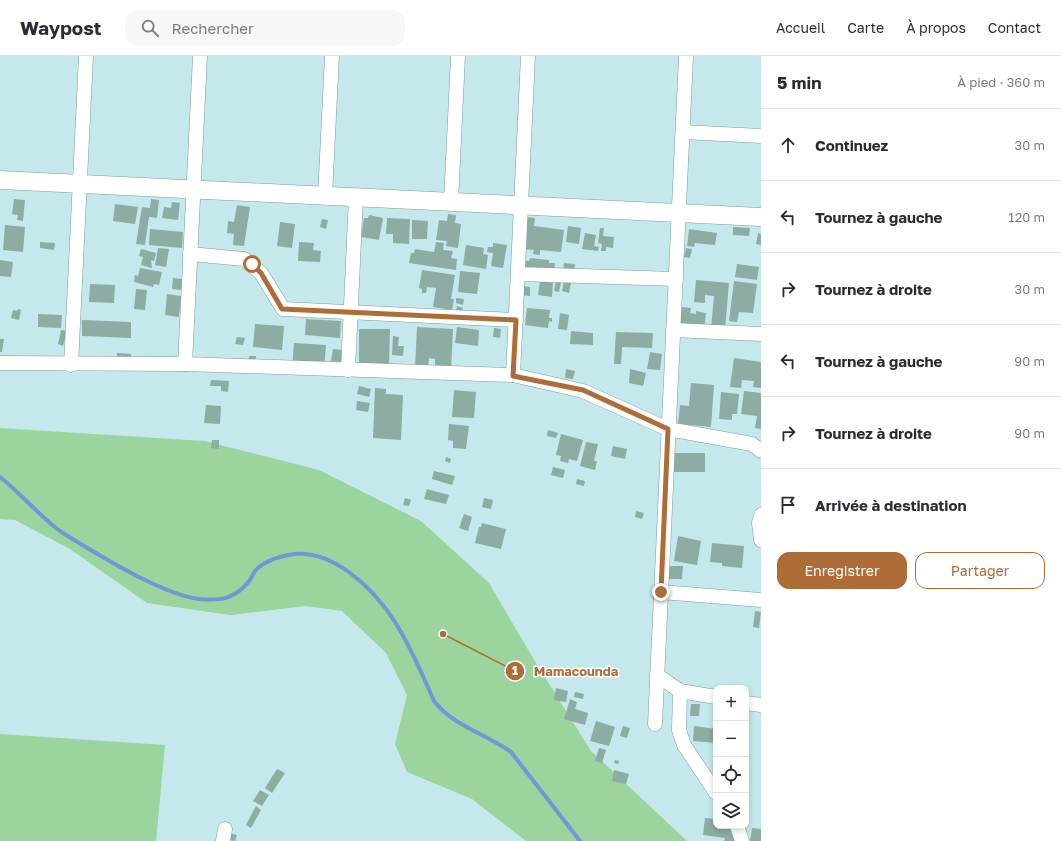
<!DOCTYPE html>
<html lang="fr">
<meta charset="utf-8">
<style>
body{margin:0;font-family:"Golos Text",sans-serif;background:#f7f7f7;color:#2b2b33}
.controls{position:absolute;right:12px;bottom:12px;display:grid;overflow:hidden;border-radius:8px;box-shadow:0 2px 6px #0003}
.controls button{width:36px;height:36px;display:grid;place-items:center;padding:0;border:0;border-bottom:1px solid #e1e1e2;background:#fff;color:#2b2b33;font:20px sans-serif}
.stop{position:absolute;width:12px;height:12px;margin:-9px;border:3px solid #ae6d37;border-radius:50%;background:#fff}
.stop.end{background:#ae6d37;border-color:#fff;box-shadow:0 1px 4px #0008}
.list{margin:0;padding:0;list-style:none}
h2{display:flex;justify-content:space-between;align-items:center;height:52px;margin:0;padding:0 16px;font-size:17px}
h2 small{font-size:13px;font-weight:400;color:#7c7c81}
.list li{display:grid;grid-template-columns:26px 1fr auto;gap:12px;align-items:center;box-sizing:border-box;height:72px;padding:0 16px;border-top:1px solid #e1e1e2}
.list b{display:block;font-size:15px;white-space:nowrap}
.list em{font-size:13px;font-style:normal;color:#7c7c81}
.actions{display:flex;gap:8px;padding:12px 16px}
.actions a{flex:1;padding:9px 0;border:1px solid #ae6d37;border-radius:12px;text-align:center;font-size:14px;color:#ae6d37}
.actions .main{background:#ae6d37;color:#fff}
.icon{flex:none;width:22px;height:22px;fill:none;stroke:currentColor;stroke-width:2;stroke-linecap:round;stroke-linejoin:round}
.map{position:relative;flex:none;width:761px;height:785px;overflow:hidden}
header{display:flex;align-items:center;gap:24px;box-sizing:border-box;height:56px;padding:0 20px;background:#fff;border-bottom:1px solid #e1e1e2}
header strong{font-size:19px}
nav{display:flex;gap:22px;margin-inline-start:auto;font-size:14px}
.search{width:280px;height:36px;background:#f7f7f7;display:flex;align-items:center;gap:10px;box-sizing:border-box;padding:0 14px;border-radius:12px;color:#7c7c81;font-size:15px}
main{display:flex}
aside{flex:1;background:#fff}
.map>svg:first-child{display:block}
.green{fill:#9bd49c}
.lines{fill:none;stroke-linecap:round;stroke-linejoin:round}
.stream{stroke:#7296d7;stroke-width:4}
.building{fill:#8daca3}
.minor-casing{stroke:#799b9e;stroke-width:15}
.tertiary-casing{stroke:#799b9e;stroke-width:19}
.minor{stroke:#fff;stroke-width:14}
.tertiary{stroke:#fff;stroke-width:18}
.route{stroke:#ae6d37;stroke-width:5}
.leader{fill:none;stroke:#ae6d37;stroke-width:1.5}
.callout-dot{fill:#ae6d37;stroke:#fff;stroke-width:1.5}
.mark-label{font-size:12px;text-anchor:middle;font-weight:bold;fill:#fff}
.callout-label{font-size:13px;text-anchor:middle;font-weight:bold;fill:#ae6d37;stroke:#fff;stroke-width:3;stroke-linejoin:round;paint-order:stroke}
</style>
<header>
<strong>Waypost</strong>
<div class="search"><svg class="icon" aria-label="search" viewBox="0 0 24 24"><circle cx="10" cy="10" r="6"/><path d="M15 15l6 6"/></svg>Rechercher</div>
<nav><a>Accueil</a><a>Carte</a><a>À propos</a><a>Contact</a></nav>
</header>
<main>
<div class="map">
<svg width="761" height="785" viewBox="0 0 761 785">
<rect width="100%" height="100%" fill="#c4e8ec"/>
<!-- green -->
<g class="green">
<path d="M0,372L204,385L319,414L421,465L489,527L533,602L591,695L687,785H526L472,743L407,716L395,688L407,639L386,597L342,555L306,550L230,559L147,547L70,493L15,464L0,463Z"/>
<path d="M0,678L165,689L156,785H0Z"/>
</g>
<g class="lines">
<!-- stream -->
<path class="stream" d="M0,421C20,437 36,456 56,472C63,478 72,482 79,487C109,505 165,539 199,543C222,545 235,543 250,524C252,521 254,515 258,512C265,505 279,501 288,499C331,490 374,533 395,566C411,591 422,618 434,645C453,670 486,678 511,696L580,785"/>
</g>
<!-- building -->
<g class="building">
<path d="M14,143L25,144L23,165L17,164L18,159L12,158Z"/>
<path d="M151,143L159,144L157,162L149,161L145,189L136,188L142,151L150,152Z"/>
<path d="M172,146L180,147L178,164L162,162L164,151L171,152Z"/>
<path d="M115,148L138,151L135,168L113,165Z"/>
<path d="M237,149L250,151L244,190L233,189L234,178L227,177L228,165L234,166Z"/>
<path d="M448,158L456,159L455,167L461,168L458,192L446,190L447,185L436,184L439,164L447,165Z"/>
<path d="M369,159L383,162L379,184L361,181L364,162H368Z"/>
<path d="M525,161L535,162L534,170L564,174L561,196L540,194V199L533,198L534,194L522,193Z"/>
<path d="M387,162L410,163L409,188L393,187V178H386Z"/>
<path d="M322,163L328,164L326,173L320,171Z"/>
<path d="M412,164L428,165L427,183H412Z"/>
<path d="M280,166L295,168L292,192L277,190Z"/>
<path d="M5,169L25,171L23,196L3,194Z"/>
<path d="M568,170L581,172L579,188L566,186Z"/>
<path d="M733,171L750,172L749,180L733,179Z"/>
<path d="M600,172H604L603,180L614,181L613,192L606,191V195H601L602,188L598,187Z"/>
<path d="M150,173L183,176L182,192L149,189Z"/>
<path d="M689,173L717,177L715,189L695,187L694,191L687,190Z"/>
<path d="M585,177L596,179L594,190L599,191L598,195L582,193Z"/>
<path d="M758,177L761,178V189L756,188Z"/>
<path d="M40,186L55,187L54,194L40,192Z"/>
<path d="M299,186L314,187L313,194L321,195L320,206L298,205Z"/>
<path d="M436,186L444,187L443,194L453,195L451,202L457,203L456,214L409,207L411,197H414L415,193L434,196Z"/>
<path d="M493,187L507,189L503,212L491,210L493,197L487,196L488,191H493Z"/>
<path d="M466,189L484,192L483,198L488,199L486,213L463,209Z"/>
<path d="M158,192L169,193L166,211L155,209Z"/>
<path d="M686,192L692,193L690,202L684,201Z"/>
<path d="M141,193L156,197L154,205L151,204L152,212L141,209L143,201L139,200Z"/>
<path d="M530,202L549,204V207H555L554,219L523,216V205H529Z"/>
<path d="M0,204L13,206L11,221L0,220Z"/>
<path d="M564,207L575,208L574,214L563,218Z"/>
<path d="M737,208L759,211L757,224L735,221Z"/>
<path d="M140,212L162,216L159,229L154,228L153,231L134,226L135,219L138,220Z"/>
<path d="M422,214L455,219L451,243H454L452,254L433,251L436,232L427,231L426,237H422V233L419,232Z"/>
<path d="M460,215L480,217L477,238L458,236Z"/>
<path d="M173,222L182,223L181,234L172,233Z"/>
<path d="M696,224L729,227L725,274L711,272L714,240L705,239V247L694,246Z"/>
<path d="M540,225L553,227L552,241L538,239Z"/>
<path d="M734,225L757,228L753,257L739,256L737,266L729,265Z"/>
<path d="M556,226L561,227L559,236L554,235Z"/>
<path d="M564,226L571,227L569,237L562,235Z"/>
<path d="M90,228L115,229L114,247L89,246Z"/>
<path d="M520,230L530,231V240L520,239Z"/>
<path d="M136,233L147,234L145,254L134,253Z"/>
<path d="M167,238L181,240L179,261L165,259Z"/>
<path d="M456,242L464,243L463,249L456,247Z"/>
<path d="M457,250L463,252L462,257L456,255Z"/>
<path d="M682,251L691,252L690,257L696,258V255L706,257L704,274L679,271Z"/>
<path d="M527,252L550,254L549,262H552V266L549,265L548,272L525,269Z"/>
<path d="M18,253L21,254L19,264L11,262L13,254L17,255Z"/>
<path d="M560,257L569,259L567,274L558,273Z"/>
<path d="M38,258L62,259L61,272L38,271Z"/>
<path d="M306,263L341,265L340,282L305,279Z"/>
<path d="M82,264L131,266V282L82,280Z"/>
<path d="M255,268L284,270L282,294L253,291Z"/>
<path d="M417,271L453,273L451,315L435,314V303L429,302L428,313H415Z"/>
<path d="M457,271L479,274L478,290L455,287Z"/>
<path d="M494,272L501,273L500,282L493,281Z"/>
<path d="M359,273H390L389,311L359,310Z"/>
<path d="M61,274L67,275L63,290L58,288Z"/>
<path d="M571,275L593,277V289L570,288Z"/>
<path d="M616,276L653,277L652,292L622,291L621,308H614Z"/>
<path d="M393,280L399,281L398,290H404L403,300L392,299Z"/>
<path d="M237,281L245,282L243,289L235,288Z"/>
<path d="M0,283H4L2,296H0Z"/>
<path d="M294,287L326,289L324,314L292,312Z"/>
<path d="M333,293L342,294L341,306L331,305Z"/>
<path d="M650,296L662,298L660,314L647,313Z"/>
<path d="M117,297L131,298V304L117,303Z"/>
<path d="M249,300H256L255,308L248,307Z"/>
<path d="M734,302L761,306V332L753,331L754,325L742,324L741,332L730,331Z"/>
<path d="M566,313L575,315L573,323L565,322Z"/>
<path d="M630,313L646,317L643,330L629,327Z"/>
<path d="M211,324L229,325L228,336L221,335V330H210Z"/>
<path d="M691,327L714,329L711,371L678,368L680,349L689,350Z"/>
<path d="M359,330L371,333L369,341L357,338Z"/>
<path d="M375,332L386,333V338L403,339L401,384L373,382Z"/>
<path d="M454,334L476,336L474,362L452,361Z"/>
<path d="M744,335L761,337V373L755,372L757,360L741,358Z"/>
<path d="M721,336L739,338L737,358H732V364L719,363Z"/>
<path d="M357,345L370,347L368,356L356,354Z"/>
<path d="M206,349L221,350L220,368L204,367Z"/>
<path d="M449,368L469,370L466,393L453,392V385L448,384Z"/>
<path d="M548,374L558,377L556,382L547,380Z"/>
<path d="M561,378L583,384L577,405L569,403L568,407L560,405L561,400L556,399Z"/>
<path d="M212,384H219V393L211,392Z"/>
<path d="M586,386L598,388L594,405H597L595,414L580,410Z"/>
<path d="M613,390L627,393L625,403L611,400Z"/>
<path d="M674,397H705V416H673Z"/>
<path d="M446,401L451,403L450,407L445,405Z"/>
<path d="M553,411L565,414L563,422L551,419Z"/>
<path d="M434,415L455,420L452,429L432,423Z"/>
<path d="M577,423L585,425L584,430L576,428Z"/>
<path d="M427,433L449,439L446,448L424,443Z"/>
<path d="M405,442L411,444L409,450L403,449Z"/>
<path d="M484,442L493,444L491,453L482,451Z"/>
<path d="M636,455L644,457L642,463L635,461Z"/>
<path d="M464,458L472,461L468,475L459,472Z"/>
<path d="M482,467L506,473L501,493L475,487L479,471H481Z"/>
<path d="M678,480L701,485L697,509L674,505Z"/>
<path d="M712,487L744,490L742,512L722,510V507L710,506Z"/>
<path d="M669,510H683L682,523H669Z"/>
<path d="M755,555L761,556L759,572L753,571Z"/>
<path d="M556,632L568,635L566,646L554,644Z"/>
<path d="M575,636L584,638L583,643L574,641Z"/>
<path d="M570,643L577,646L575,653L588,657L585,669L564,663Z"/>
<path d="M691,648H700L699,660H690Z"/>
<path d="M596,665L615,671L609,690L590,685Z"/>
<path d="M623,670L630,672L627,682L620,680Z"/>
<path d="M694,670L716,673V687L693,685Z"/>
<path d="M599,692L606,694L602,707L595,705Z"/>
<path d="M615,704L619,705L618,708L614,707Z"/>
<path d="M277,713L285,717L272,737L265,732Z"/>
<path d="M614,714L629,718L626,728L612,725Z"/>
<path d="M260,734L269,739L262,750L253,745Z"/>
<path d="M256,750L261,754L251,772L246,769Z"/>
<path d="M705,762L716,763V770H739L737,785H724L725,782L703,779Z"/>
<path d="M752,772L761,773V785H750Z"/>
<path d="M230,777L237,779L235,785L228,784Z"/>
</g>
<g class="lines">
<defs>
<g id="minor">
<path d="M683,76L761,80"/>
<path d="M325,140L332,0"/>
<path d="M451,146L458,0"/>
<path d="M190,198L244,203L261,217L283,253L516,264"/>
<path d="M518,218L676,223"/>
<path d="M673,274L761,278"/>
<path d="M0,307L185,308L513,319L583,335L668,373L752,388L761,395"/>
<path d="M185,308L200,0"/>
<path d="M71,309L86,0"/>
<path d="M348,314L356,141"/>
<path d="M513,319L528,0"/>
<path d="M761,459L759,467L761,484"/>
<path d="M661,536L761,544"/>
<path d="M657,619L680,635L716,641"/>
<path d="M680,635L679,674L684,689L716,737"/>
<path d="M746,647L761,649"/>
<path d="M655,668L686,0"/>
<path d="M737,770L742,785"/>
<path d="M223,785L225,773"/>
</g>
<path id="tertiary" d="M0,124L761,161"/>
</defs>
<!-- minor casing -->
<use href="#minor" class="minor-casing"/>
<!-- tertiary casing -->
<use href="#tertiary" class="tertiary-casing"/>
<!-- minor -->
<use href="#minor" class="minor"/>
<!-- tertiary -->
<use href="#tertiary" class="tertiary"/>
</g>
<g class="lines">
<!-- route -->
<path class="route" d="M252,208L261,217L282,253L516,264L513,320L583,334L668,373L661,536"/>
</g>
<!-- callouts -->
<path class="leader" d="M443 578L515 615"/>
<g class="callout-dot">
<circle cx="443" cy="578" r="4"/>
<circle cx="515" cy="615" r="10"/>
</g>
<g class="mark-label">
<text x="515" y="619">1</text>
</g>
<g class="callout-label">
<text x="576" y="620">Mamacounda</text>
</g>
</svg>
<div class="controls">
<button>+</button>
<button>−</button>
<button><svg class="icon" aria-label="locate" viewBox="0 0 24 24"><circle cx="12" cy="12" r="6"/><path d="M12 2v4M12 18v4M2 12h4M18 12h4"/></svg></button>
<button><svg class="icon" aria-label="layers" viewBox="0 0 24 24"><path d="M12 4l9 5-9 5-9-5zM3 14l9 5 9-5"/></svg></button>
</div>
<div class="stop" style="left:252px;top:208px"></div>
<div class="stop end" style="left:661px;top:536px"></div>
</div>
<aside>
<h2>5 min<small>À pied · 360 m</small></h2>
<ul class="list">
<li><svg class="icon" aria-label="ahead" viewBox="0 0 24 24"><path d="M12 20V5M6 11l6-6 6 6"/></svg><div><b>Continuez</b></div><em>30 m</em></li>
<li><svg class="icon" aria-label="left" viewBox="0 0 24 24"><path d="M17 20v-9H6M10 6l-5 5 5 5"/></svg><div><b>Tournez à gauche</b></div><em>120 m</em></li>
<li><svg class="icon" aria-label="right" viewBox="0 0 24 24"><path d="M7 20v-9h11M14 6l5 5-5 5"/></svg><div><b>Tournez à droite</b></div><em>30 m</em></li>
<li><svg class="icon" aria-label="left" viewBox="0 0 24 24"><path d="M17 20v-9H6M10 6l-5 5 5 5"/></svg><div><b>Tournez à gauche</b></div><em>90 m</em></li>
<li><svg class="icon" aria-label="right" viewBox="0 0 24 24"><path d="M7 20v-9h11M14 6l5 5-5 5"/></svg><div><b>Tournez à droite</b></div><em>90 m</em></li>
<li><svg class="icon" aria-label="arrive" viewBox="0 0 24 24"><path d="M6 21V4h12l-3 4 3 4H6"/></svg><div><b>Arrivée à destination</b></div></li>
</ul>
<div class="actions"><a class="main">Enregistrer</a><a>Partager</a></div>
</aside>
</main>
